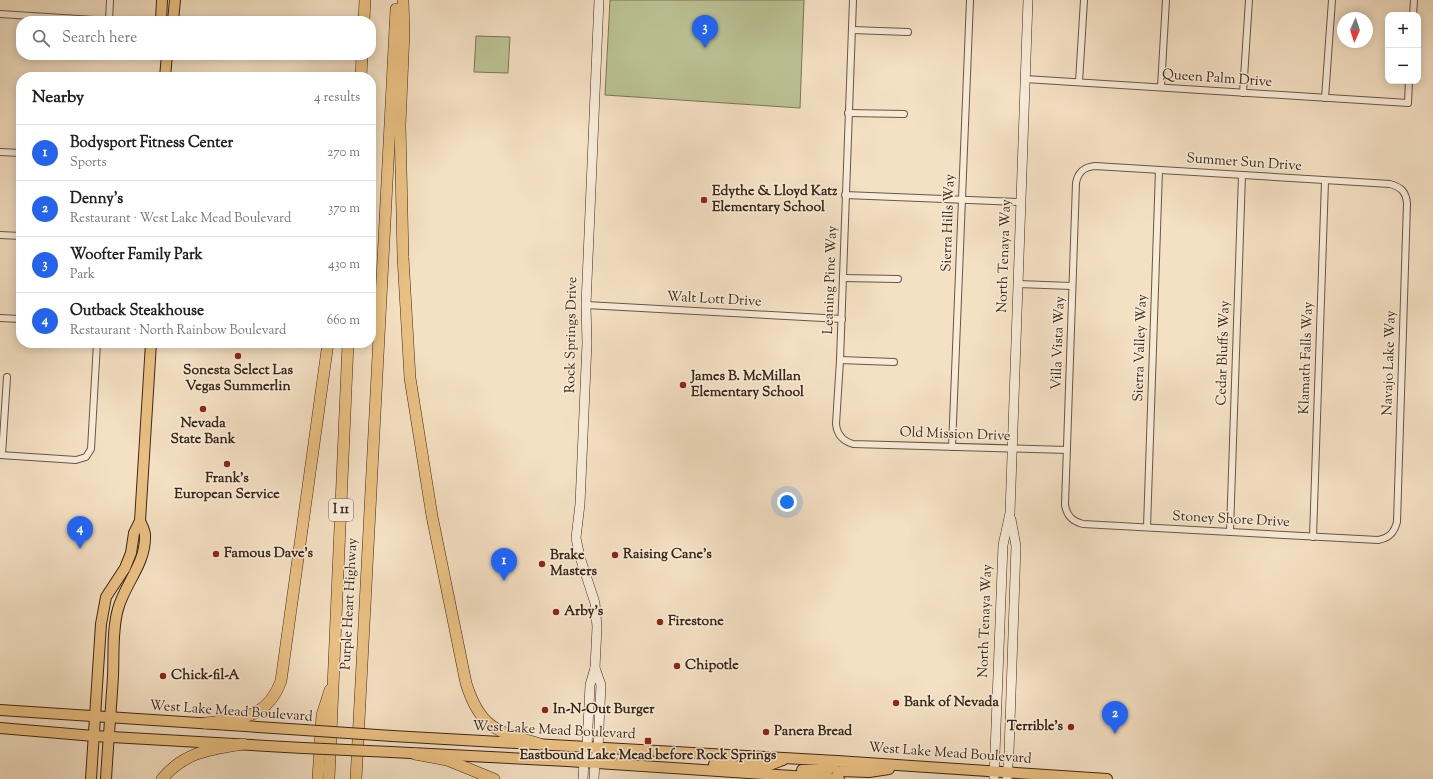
<!DOCTYPE html>
<meta charset="utf-8">
<style>
body{margin:0;font-family:"Sorts Mill Goudy",serif;background:#f6f6f6;color:#202124}
.controls{position:absolute;right:12px;top:12px;display:grid;overflow:hidden;border-radius:8px;box-shadow:0 2px 10px #0003}
.controls button{width:36px;height:36px;display:grid;place-items:center;padding:0;border:0;border-bottom:1px solid #e0e0e0;background:#fff;color:#202124;font:20px sans-serif}
.compass{position:absolute;left:1337px;top:12px;width:36px;height:36px;border-radius:50%;background:#fff;box-shadow:0 2px 10px #0003;rotate:183deg}
.you{position:absolute;left:787px;top:502px;width:14px;height:14px;margin:-10px;border:3px solid #fff;border-radius:50%;background:#1a73e8;box-shadow:0 0 0 6px #1a73e833}
.badge{display:grid;place-items:center;width:26px;height:26px;border-radius:50%;background:#2563eb;color:#fff;font-size:13px;font-weight:700}
.pin{position:absolute;translate:-50% -33px;filter:drop-shadow(0 1px 2px #0008)}
.pin::after{content:'';position:absolute;top:21px;width:14px;height:12px;background:inherit;clip-path:polygon(0 0,100% 0,50% 100%)}
.list{margin:0;padding:0;list-style:none}
h2{display:flex;justify-content:space-between;align-items:center;height:52px;margin:0;padding:0 16px;font-size:17px}
h2 small{font-size:13px;font-weight:400;color:#757577}
.list li{display:grid;grid-template-columns:26px 1fr auto;gap:12px;align-items:center;box-sizing:border-box;height:56px;padding:0 16px;border-top:1px solid #e0e0e0}
.list b{display:block;font-size:15px;white-space:nowrap}
.list p{margin:0;font-size:13px;white-space:nowrap;color:#757577}
.list em{font-size:13px;font-style:normal;color:#757577}
.icon{flex:none;width:22px;height:22px;fill:none;stroke:currentColor;stroke-width:2;stroke-linecap:round;stroke-linejoin:round}
.map{position:relative;flex:none;width:1433px;height:779px;overflow:hidden}
.search{position:absolute;background:#fff;box-shadow:0 2px 10px #0003;left:16px;top:16px;width:360px;height:44px;display:flex;align-items:center;gap:10px;box-sizing:border-box;padding:0 14px;border-radius:16px;color:#757577;font-size:15px}
.panel{position:absolute;background:#fff;box-shadow:0 2px 10px #0003;left:16px;top:72px;width:360px;height:276px;border-radius:16px}
.map>svg:first-child{display:block}
.green{fill:#bbc294;stroke:#7c7456}
.lines{fill:none;stroke-linecap:round;stroke-linejoin:round}
.street-casing{stroke:#6a5544;stroke-width:8}
.secondary-casing{stroke:#3c2719;stroke-width:10}
.primary-casing{stroke:#3c2719;stroke-width:12}
.highway-casing{stroke:#3c2719;stroke-width:12}
.street{stroke:#f8ebd8;stroke-width:6}
.secondary{stroke:#f8ebd8;stroke-width:9}
.primary{stroke:#eac082;stroke-width:10}
.highway{stroke:#eac082;stroke-width:11}
.primary-bridge-casing{stroke:#3c2719;stroke-width:12;stroke-linecap:butt}
.primary-bridge{stroke:#eac082;stroke-width:10}
.poi-dot{fill:#8f2418;stroke:#f8ebd8;stroke-width:1.5}
.labels{text-anchor:middle;dominant-baseline:central;stroke-width:3;stroke-linejoin:round;paint-order:stroke}
.shield{fill:#f8ebd8;stroke:#746252;stroke-width:1}
.shield-label{font-size:13px;font-weight:bold;fill:#3c2719}
.street-label{font-size:14px;fill:#3c2719;stroke:#f8ebd8}
.poi-label{font-size:14px;font-weight:bold;fill:#3c2719;stroke:#f8ebd8;text-anchor:start}
</style>
<div class="map">
<svg width="1433" height="779" viewBox="0 0 1433 779">
<rect width="100%" height="100%" fill="#f4e0c3"/>
<filter id="stains"><feTurbulence type="fractalNoise" baseFrequency=".005" numOctaves="4"/><feColorMatrix values="0 0 0 0 .2 0 0 0 0 .09 0 0 0 0 .02 0 0 0 .5 -.17"/></filter>
<radialGradient id="worn" r=".72"><stop offset=".6" stop-color="#630" stop-opacity="0"/><stop offset="1" stop-color="#630" stop-opacity=".3"/></radialGradient>
<!-- green -->
<g class="green">
<path d="M610,0H804L800,108L605,95Z"/>
<path d="M476,36L510,37L508,73L474,72Z"/>
</g>
<g class="lines">
<defs>
<g id="street">
<path d="M853,0L840,360L836,424C837,435 843,441 853,444L1067,450"/>
<path d="M0,14L110,21"/>
<path d="M1413,15L1414,0"/>
<path d="M109,21L110,0"/>
<path d="M852,30L908,32"/>
<path d="M1025,79L1408,103L1409,81"/>
<path d="M1079,82L1084,0"/>
<path d="M1161,87L1166,0"/>
<path d="M1243,93L1249,0"/>
<path d="M1325,98L1332,0"/>
<path d="M848,113L904,114"/>
<path d="M0,152L21,153"/>
<path d="M1095,166L1390,184C1401,187 1406,192 1407,203L1397,522C1394,533 1389,538 1378,540L1083,524C1072,521 1067,516 1065,505L1076,183C1078,172 1084,167 1095,166Z"/>
<path d="M845,195L1021,202"/>
<path d="M0,235L21,236"/>
<path d="M843,278L898,279"/>
<path d="M1018,284L1072,286"/>
<path d="M586,305L842,319"/>
<path d="M0,318L21,319"/>
<path d="M840,360L894,362"/>
<path d="M952,447L970,0"/>
<path d="M0,455L76,460L86,457L91,449L97,343"/>
<path d="M2,455L7,377"/>
<path d="M1147,527L1159,170"/>
<path d="M1230,531L1242,175"/>
<path d="M1313,537L1325,181"/>
</g>
<g id="secondary">
<path d="M583,779L584,762L587,747L590,685L595,668L597,627L595,603L580,557L576,538L580,504L587,343L586,305L599,0"/>
<path d="M594,779L595,763L598,748L601,685L595,668"/>
<path d="M994,779L1003,545L1010,513L1028,0"/>
<path d="M1007,779L1009,752L1016,546L1011,519"/>
</g>
<g id="primary">
<path d="M161,21L162,0"/>
<path d="M173,21L175,0"/>
<path d="M165,77L167,55"/>
<path d="M0,710L304,730"/>
<path d="M0,728L94,736L303,748"/>
<path d="M392,736L837,761L1107,779"/>
<path d="M391,752L567,761L839,779"/>
<path d="M714,764H728L732,760L733,755"/>
<path d="M802,770H828L837,761"/>
<path d="M733,772C739,760 754,766 765,766C771,765 777,762 783,760"/>
<path d="M91,779L101,624L106,597L125,568L131,553L134,533L140,521"/>
<path d="M106,779C108,744 111,710 113,676C114,654 112,630 118,609C125,583 146,564 145,535C145,531 142,525 140,521L151,343"/>
<path d="M836,779L838,773L841,771L869,772L889,769"/>
</g>
<g id="highway">
<path d="M403,0L404,32L400,125L403,257L410,378L432,516L466,683C480,729 498,732 540,744"/>
<path d="M364,21L365,0"/>
<path d="M361,77L362,55"/>
<path d="M205,723C240,719 267,719 281,681L328,343"/>
<path d="M415,754L447,760L494,779"/>
<path d="M162,779C184,752 211,749 243,744"/>
<path d="M318,779L322,715L330,690"/>
<path d="M329,779L348,343"/>
<path d="M356,779L396,9"/>
</g>
</defs>
<!-- street casing -->
<use href="#street" class="street-casing"/>
<!-- secondary casing -->
<use href="#secondary" class="secondary-casing"/>
<!-- primary casing -->
<use href="#primary" class="primary-casing"/>
<!-- highway casing -->
<use href="#highway" class="highway-casing"/>
<!-- street -->
<use href="#street" class="street"/>
<!-- secondary -->
<use href="#secondary" class="secondary"/>
<!-- primary -->
<use href="#primary" class="primary"/>
<!-- highway -->
<use href="#highway" class="highway"/>
<defs>
<g id="primary-bridge">
<path d="M304,730L392,736"/>
<path d="M303,748L391,752"/>
</g>
</defs>
<!-- primary-bridge casing -->
<use href="#primary-bridge" class="primary-bridge-casing"/>
<!-- primary-bridge -->
<use href="#primary-bridge" class="primary-bridge"/>
</g>
<!-- markers -->
<g class="poi-dot">
<circle cx="704" cy="200" r="4"/>
<circle cx="238" cy="356" r="4"/>
<circle cx="683" cy="385" r="4"/>
<circle cx="203" cy="409" r="4"/>
<circle cx="227" cy="464" r="4"/>
<circle cx="216" cy="554" r="4"/>
<circle cx="615" cy="555" r="4"/>
<circle cx="542" cy="564" r="4"/>
<circle cx="556" cy="612" r="4"/>
<circle cx="660" cy="622" r="4"/>
<circle cx="677" cy="666" r="4"/>
<circle cx="163" cy="676" r="4"/>
<circle cx="896" cy="703" r="4"/>
<circle cx="545" cy="710" r="4"/>
<circle cx="1071" cy="727" r="4"/>
<circle cx="766" cy="732" r="4"/>
<rect x="644" y="737" width="8" height="8" rx="2"/>
</g>
<g class="labels">
<!-- shield labels -->
<rect class="shield" x="329" y="499" width="24" height="22" rx="3"/>
<g class="shield-label">
<text x="341" y="510">I 11</text>
</g>
<!-- street labels -->
<g class="street-label">
<text transform="translate(1217 79) rotate(4)">Queen Palm Drive</text>
<text transform="translate(1244 163) rotate(4)">Summer Sun Drive</text>
<text transform="translate(949 223) rotate(-88)">Sierra Hills Way</text>
<text transform="translate(1005 256) rotate(-88)">North Tenaya Way</text>
<text transform="translate(831 280) rotate(-88)">Leaning Pine Way</text>
<text transform="translate(714 300) rotate(3)">Walt Lott Drive</text>
<text transform="translate(572 335) rotate(-89)">Rock Springs Drive</text>
<text transform="translate(1059 343) rotate(-88)">Villa Vista Way</text>
<text transform="translate(1141 348) rotate(-88)">Sierra Valley Way</text>
<text transform="translate(1224 353) rotate(-88)">Cedar Bluffs Way</text>
<text transform="translate(1307 358) rotate(-88)">Klamath Falls Way</text>
<text transform="translate(1390 363) rotate(-88)">Navajo Lake Way</text>
<text transform="translate(955 435) rotate(2)">Old Mission Drive</text>
<text transform="translate(1231 520) rotate(3)">Stoney Shore Drive</text>
<text transform="translate(350 604) rotate(-87)">Purple Heart Highway</text>
<text transform="translate(986 621) rotate(-88)">North Tenaya Way</text>
<text transform="translate(231 712) rotate(4)">West Lake Mead Boulevard</text>
<text transform="translate(554 731) rotate(3)">West Lake Mead Boulevard</text>
<text transform="translate(950 754) rotate(4)">West Lake Mead Boulevard</text>
</g>
<!-- poi labels -->
<g class="poi-label">
<text x="712" y="192">Edythe &amp; Lloyd Katz<tspan x="712" dy="16">Elementary School</tspan></text>
<text x="238" y="371" text-anchor="middle">Sonesta Select Las<tspan x="238" dy="16">Vegas Summerlin</tspan></text>
<text x="691" y="377">James B. McMillan<tspan x="691" dy="16">Elementary School</tspan></text>
<text x="203" y="424" text-anchor="middle">Nevada<tspan x="203" dy="16">State Bank</tspan></text>
<text x="227" y="479" text-anchor="middle">Frank's<tspan x="227" dy="16">European Service</tspan></text>
<text x="224" y="554">Famous Dave's</text>
<text x="623" y="555">Raising Cane's</text>
<text x="550" y="556">Brake<tspan x="550" dy="16">Masters</tspan></text>
<text x="564" y="612">Arby's</text>
<text x="668" y="622">Firestone</text>
<text x="685" y="666">Chipotle</text>
<text x="171" y="676">Chick-fil-A</text>
<text x="904" y="703">Bank of Nevada</text>
<text x="553" y="710">In-N-Out Burger</text>
<text x="1063" y="727" text-anchor="end">Terrible's</text>
<text x="774" y="732">Panera Bread</text>
<text x="648" y="756" text-anchor="middle">Eastbound Lake Mead before Rock Springs</text>
</g>
</g>
<rect width="100%" height="100%" filter="url(#stains)"/>
<rect width="100%" height="100%" fill="url(#worn)"/>
</svg>
<div class="controls">
<button>+</button>
<button>−</button>
</div>
<svg class="compass" viewBox="-18 -18 36 36"><path d="M0-13l5 13h-10z" fill="#e53935"/><path d="M0 13l5-13h-10z" fill="#757577"/></svg>
<div class="you"></div>
<div class="pin badge" style="left:504px;top:581px">1</div>
<div class="pin badge" style="left:1115px;top:734px">2</div>
<div class="pin badge" style="left:705px;top:48px">3</div>
<div class="pin badge" style="left:80px;top:549px">4</div>
<div class="search"><svg class="icon" aria-label="search" viewBox="0 0 24 24"><circle cx="10" cy="10" r="6"/><path d="M15 15l6 6"/></svg>Search here</div>
<section class="panel">
<h2>Nearby<small>4 results</small></h2>
<ul class="list">
<li><span class="badge">1</span><div><b>Bodysport Fitness Center</b><p>Sports</p></div><em>270 m</em></li>
<li><span class="badge">2</span><div><b>Denny's</b><p>Restaurant · West Lake Mead Boulevard</p></div><em>370 m</em></li>
<li><span class="badge">3</span><div><b>Woofter Family Park</b><p>Park</p></div><em>430 m</em></li>
<li><span class="badge">4</span><div><b>Outback Steakhouse</b><p>Restaurant · North Rainbow Boulevard</p></div><em>660 m</em></li>
</ul>
</section>
</div>
